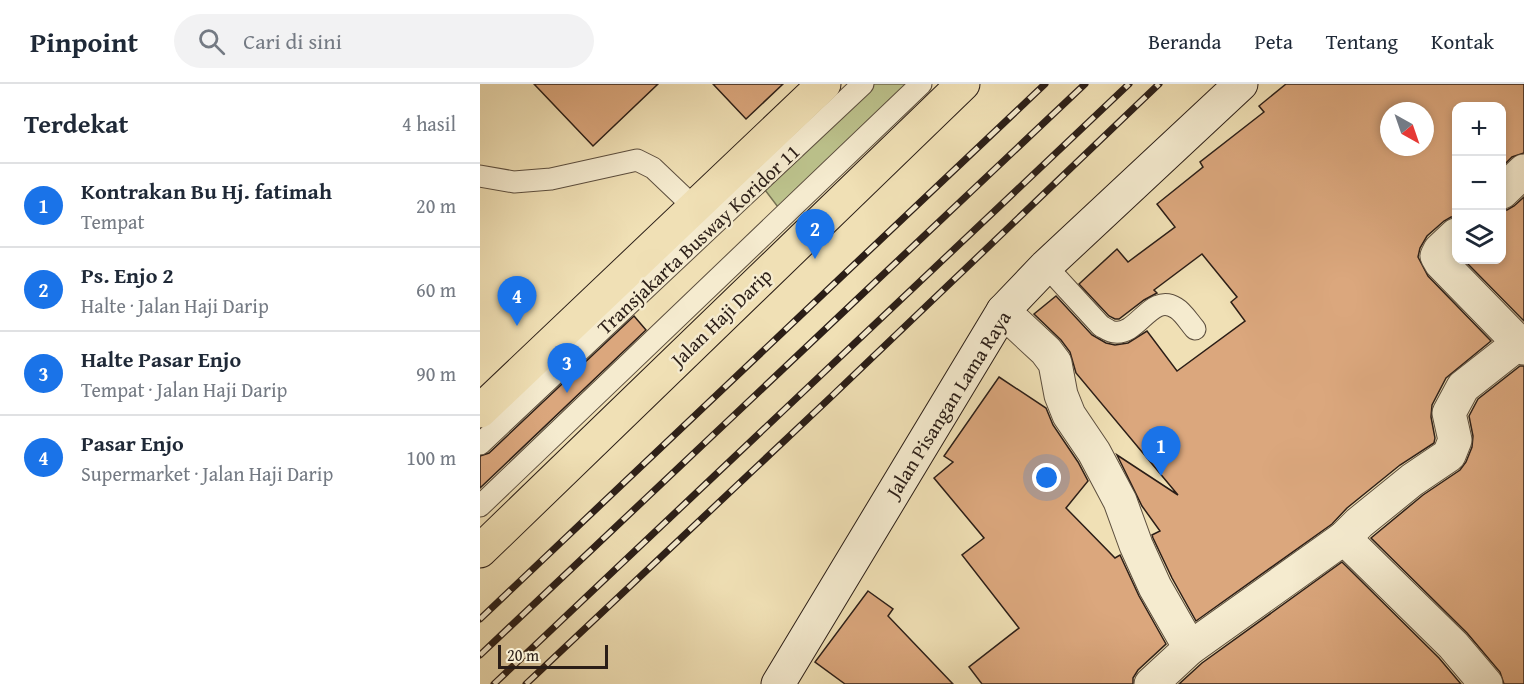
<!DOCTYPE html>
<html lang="id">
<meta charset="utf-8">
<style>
body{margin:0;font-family:"Gentium Book Plus",serif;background:#f2f2f3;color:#1f2937}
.controls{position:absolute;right:18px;top:18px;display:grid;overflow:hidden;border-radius:12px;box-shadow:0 3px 9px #0003}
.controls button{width:54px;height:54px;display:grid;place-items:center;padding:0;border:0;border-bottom:2px solid #e0e1e3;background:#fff;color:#1f2937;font:30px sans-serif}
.compass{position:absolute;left:900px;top:18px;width:54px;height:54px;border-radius:50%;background:#fff;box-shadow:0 3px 9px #0003;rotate:140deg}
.scale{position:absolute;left:18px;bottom:15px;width:110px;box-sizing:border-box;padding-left:6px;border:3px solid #2b1e17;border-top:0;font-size:16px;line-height:21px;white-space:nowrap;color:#2b1e17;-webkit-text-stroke:4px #f5ebcf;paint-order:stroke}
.you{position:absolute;left:567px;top:394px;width:21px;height:21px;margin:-15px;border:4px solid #fff;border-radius:50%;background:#1a73e8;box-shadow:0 0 0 9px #1a73e833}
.badge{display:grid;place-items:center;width:39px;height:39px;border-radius:50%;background:#1a73e8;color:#fff;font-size:20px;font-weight:700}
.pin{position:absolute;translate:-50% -50px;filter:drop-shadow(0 2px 3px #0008)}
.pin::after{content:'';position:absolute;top:32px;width:21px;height:18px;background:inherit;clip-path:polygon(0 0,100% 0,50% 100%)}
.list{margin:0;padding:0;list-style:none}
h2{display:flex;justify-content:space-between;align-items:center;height:78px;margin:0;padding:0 24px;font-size:26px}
h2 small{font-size:20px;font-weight:400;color:#747a83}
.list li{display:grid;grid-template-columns:39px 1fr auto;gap:18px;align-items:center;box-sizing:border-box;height:84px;padding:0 24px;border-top:2px solid #e0e1e3}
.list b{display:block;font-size:22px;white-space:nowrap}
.list p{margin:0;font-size:20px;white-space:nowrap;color:#747a83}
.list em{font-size:20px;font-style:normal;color:#747a83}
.icon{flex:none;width:33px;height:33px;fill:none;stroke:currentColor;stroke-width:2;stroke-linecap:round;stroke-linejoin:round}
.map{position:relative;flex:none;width:1044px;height:600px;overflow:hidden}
header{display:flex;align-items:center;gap:36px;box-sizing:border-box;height:84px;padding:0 30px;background:#fff;border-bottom:2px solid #e0e1e3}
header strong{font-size:28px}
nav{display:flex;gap:33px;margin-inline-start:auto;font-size:21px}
.search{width:420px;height:54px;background:#f2f2f3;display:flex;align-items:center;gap:15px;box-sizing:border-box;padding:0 21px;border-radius:33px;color:#747a83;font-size:22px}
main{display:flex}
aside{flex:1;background:#fff}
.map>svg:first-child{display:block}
.green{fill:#bcc28c;stroke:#747052;stroke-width:1.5}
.building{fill:#dba77d;stroke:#2b1e17;stroke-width:1.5;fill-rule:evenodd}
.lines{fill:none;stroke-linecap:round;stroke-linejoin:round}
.lane-casing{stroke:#5c4e3e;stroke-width:23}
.street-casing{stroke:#5c4e3e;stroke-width:35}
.secondary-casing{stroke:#2b1e17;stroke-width:35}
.primary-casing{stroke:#2b1e17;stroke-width:35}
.lane{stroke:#f5ebcf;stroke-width:21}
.street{stroke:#f5ebcf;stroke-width:33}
.secondary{stroke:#f5ebcf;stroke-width:33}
.primary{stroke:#f0e0b5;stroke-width:33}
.rail-casing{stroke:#2b1e17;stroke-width:7}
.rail{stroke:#f5ebcf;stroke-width:4.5;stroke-dasharray:14;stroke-linecap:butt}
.labels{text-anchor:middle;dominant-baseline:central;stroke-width:5;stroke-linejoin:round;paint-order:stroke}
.street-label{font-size:20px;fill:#2b1e17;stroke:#f5ebcf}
</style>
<header>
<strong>Pinpoint</strong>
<div class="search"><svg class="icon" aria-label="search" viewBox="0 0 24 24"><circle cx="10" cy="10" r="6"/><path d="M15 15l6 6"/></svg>Cari di sini</div>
<nav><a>Beranda</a><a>Peta</a><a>Tentang</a><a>Kontak</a></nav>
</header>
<main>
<aside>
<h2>Terdekat<small>4 hasil</small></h2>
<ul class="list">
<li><span class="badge">1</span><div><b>Kontrakan Bu Hj. fatimah</b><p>Tempat</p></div><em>20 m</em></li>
<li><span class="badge">2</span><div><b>Ps. Enjo 2</b><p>Halte · Jalan Haji Darip</p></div><em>60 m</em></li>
<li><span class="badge">3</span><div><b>Halte Pasar Enjo</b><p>Tempat · Jalan Haji Darip</p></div><em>90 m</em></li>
<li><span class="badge">4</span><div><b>Pasar Enjo</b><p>Supermarket · Jalan Haji Darip</p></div><em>100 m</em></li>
</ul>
</aside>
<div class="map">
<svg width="1044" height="600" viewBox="0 0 1044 600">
<rect width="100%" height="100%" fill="#f0e0b5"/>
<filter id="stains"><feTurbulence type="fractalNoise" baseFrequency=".00333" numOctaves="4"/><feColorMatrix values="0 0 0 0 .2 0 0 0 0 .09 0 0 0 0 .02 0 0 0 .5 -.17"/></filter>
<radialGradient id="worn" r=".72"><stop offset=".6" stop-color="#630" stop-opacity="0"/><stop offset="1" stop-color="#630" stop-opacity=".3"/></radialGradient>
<!-- green -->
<path class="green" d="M383,0H441L304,131L279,98Z"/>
<!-- building -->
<g class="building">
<path d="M54,0H178L113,62Z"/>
<path d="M233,0H303L266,35Z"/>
<path d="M806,0H1044V69L1032,73L1022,83V22H976V133H971L964,137L947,152L940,164L938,173L948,192L1011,257L966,294L952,321L951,333L955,354L954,359L920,381L867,424L852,440L716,537L692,494L673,454L672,451L680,447L662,422L637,371L698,411L596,289L590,268L581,256L554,230L576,212L612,251L626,259L635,261L648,259L667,247L697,287L765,237L751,218L757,213L722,170L674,206L677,209L664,216L639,235H635L629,232L599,200L637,165L648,178L695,143L677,120L723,83L720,78L784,28L779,22ZM909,27H945V63H909Z"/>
<path d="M1044,113V237L984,176H1022V126H1027L1034,122Z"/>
<path d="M154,232L166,246L0,404V372L9,369Z"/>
<path d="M1040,282H1044V600H1024L1020,588L987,549L891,454L943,411L980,386L986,378L992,363L993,352L989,332L998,315Z"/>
<path d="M519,293L566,324L573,341L598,378L608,397L586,424L635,474L640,471L659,512L686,560L658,586L653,594V600H502L489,583L539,544L482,471L504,454L454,394L473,378L464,372Z"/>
<path d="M862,478L959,574L981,600H699L722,579Z"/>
<path d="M388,507L413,525L408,532L473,600H365L335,578Z"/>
</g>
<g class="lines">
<defs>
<g id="lane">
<path d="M0,92L34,98L71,95L157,76L173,84L215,124"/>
<path d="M566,182L621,242C625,244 630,248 634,248C658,252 671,208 696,224C703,228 709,238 715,245"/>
<path d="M0,360L383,0"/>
<path d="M0,422L441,0"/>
</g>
<g id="street">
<path d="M1022,108L1044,87"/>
<path d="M976,151L960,166L957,172L961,179L1044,264"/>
<path d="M523,227L566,267L575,279L581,311L589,331L614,368L640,417L656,461L675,503L710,564"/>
<path d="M864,454L879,439L932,396L969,371L975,356L969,329L983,303L1039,259"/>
<path d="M671,600L710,564L864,454L973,561L1006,600"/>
</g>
<path id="secondary" d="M298,600L523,227L566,182L761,0"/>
<g id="primary">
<path d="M0,327L344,0"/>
<path d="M0,467L483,0"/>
</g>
</defs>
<!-- lane casing -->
<use href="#lane" class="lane-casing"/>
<!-- street casing -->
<use href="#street" class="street-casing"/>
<!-- secondary casing -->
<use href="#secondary" class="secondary-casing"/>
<!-- primary casing -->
<use href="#primary" class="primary-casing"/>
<!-- lane -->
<use href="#lane" class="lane"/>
<!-- street -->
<use href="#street" class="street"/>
<!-- secondary -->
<use href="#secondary" class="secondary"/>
<!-- primary -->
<use href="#primary" class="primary"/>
<defs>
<g id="rail">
<path d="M0,535L565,0"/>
<path d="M0,571L605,0"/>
<path d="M14,600L649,0"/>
<path d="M46,600L352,312L679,0"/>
</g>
</defs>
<!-- rail casing -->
<use href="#rail" class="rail-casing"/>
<!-- rail -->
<use href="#rail" class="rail"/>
</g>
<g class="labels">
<!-- street labels -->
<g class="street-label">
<text transform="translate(218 155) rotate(-43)">Transjakarta Busway Koridor 11</text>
<text transform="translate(241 233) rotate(-44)">Jalan Haji Darip</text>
<text transform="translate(468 320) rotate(-58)">Jalan Pisangan Lama Raya</text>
</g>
</g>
<rect width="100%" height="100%" filter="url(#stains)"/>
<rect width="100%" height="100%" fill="url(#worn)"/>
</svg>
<div class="controls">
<button>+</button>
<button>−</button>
<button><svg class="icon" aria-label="layers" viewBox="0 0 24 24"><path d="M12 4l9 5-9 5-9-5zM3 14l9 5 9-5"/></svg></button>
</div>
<svg class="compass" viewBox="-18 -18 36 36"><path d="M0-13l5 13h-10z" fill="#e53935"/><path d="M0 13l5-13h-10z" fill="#747a83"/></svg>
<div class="scale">20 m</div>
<div class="you"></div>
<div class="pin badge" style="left:681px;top:392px">1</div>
<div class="pin badge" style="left:335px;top:175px">2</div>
<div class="pin badge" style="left:87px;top:309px">3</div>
<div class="pin badge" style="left:37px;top:242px">4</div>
</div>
</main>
